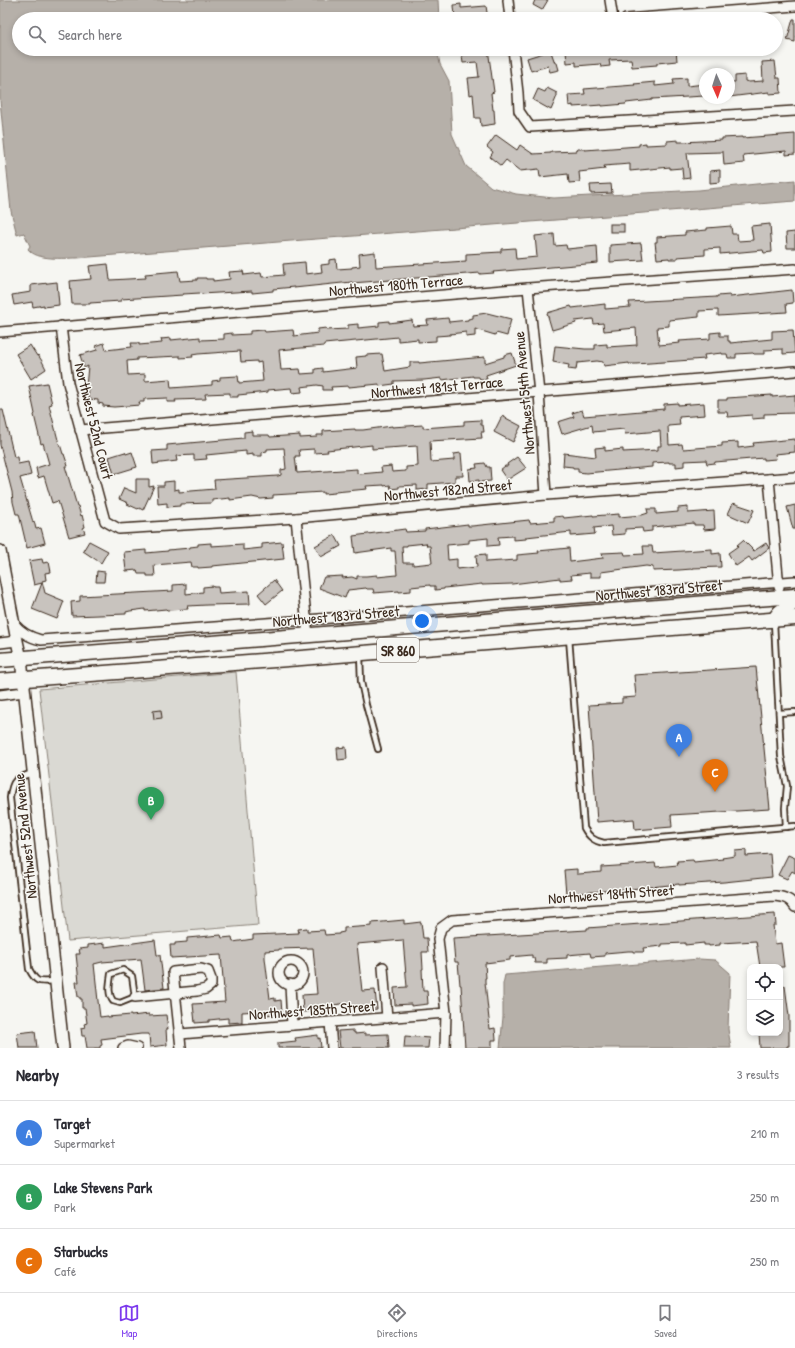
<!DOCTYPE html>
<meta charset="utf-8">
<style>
body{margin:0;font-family:"Patrick Hand",sans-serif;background:#f7f7f7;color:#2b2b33}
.controls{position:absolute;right:12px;bottom:12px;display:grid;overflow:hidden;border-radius:8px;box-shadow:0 2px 6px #0003}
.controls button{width:36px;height:36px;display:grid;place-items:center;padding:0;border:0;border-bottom:1px solid #e1e1e2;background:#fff;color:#2b2b33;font:20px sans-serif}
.compass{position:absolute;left:699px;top:68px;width:36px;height:36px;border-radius:50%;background:#fff;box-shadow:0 2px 6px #0003;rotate:177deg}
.you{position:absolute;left:422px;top:621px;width:14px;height:14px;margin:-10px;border:3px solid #fff;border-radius:50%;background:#1a73e8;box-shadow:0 0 0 6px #1a73e833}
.badge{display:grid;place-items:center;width:26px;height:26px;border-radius:50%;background:#7c3aed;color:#fff;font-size:13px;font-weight:700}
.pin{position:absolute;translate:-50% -33px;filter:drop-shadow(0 1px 2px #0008)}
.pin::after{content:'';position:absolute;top:21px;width:14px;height:12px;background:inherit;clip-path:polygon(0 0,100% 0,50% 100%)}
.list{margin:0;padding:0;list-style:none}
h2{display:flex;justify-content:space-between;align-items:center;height:52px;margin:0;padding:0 16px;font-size:17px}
h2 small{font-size:13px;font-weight:400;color:#7c7c81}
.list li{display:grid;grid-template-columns:26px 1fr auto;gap:12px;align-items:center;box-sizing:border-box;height:64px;padding:0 16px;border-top:1px solid #e1e1e2}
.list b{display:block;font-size:15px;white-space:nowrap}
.list p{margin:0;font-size:13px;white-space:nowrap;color:#7c7c81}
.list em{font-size:13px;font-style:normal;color:#7c7c81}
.icon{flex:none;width:22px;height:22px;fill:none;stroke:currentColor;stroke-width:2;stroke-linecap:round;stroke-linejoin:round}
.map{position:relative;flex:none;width:795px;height:1048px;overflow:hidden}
.search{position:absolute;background:#fff;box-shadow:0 2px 6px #0003;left:12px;right:12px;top:12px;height:44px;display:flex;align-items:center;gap:10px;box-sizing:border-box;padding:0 14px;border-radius:22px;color:#7c7c81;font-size:15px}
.sheet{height:244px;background:#fff}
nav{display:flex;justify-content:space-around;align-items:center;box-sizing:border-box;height:56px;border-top:1px solid #e1e1e2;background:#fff;font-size:11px;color:#7c7c81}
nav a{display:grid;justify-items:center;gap:2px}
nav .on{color:#7c3aed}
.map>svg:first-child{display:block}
.green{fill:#dad9d3;stroke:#8a8278}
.water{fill:#b6b0a9;stroke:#857a71}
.building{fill:#c8c3be;stroke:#3b2a1e;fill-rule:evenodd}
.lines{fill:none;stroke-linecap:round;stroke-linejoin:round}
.service-casing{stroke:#3b2a1e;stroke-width:8}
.minor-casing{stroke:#3b2a1e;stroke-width:12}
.tertiary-casing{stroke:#3b2a1e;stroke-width:14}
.primary-casing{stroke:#3b2a1e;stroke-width:17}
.service{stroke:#f6f6f2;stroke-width:4.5}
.minor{stroke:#f6f6f2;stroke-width:9}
.tertiary{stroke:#f6f6f2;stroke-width:11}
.primary{stroke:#f6f6f2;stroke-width:14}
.labels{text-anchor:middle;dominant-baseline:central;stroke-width:3;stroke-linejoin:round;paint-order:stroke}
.shield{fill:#f6f6f2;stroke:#73675e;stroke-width:1}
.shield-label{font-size:14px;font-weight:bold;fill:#3b2a1e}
.street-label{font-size:15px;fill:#3b2a1e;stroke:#f6f6f2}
</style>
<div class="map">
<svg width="795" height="1048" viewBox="0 0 795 1048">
<rect width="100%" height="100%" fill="#f6f6f2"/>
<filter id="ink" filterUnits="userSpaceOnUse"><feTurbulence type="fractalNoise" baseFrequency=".025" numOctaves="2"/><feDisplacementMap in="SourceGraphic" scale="8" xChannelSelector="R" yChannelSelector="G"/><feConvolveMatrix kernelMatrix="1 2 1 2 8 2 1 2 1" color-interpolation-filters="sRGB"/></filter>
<g filter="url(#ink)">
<!-- green -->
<path class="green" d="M236,672L258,925L68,941L39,689Z"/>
<!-- water -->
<g class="water">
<path d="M0,0H438L439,19H19V49H437L440,64L449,81L452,134L466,166L491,187L516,194L554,198L699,190L795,180V201L77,258C63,258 37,261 28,249L30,246L24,233L17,235L11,211L0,101Z"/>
<path d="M699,959L715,960L730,973L728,1029L731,1048H500L503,1017V984L505,975Z"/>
</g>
<!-- building -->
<g class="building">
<path d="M535,0H548L542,10L533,5Z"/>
<path d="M461,4V8L486,6L488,19H455L454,5Z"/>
<path d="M793,19H795V42L787,40Z"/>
<path d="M461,49H488L494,92L491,93L493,110H494L495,124L481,126L480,118H475L473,94L470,95L468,78L479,77L477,62L463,63Z"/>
<path d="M542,49H550L555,63H557L559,70L550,72L548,66L531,71L527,58L543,53Z"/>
<path d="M576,49H676L677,61L657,63V65L632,67L631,59L609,60L610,66L601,67L600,64L576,66V62L567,63L566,51Z"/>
<path d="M775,61L777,78H780L781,93L769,94V92L729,97V82H735V76L745,75V81L749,82L763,81L762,62Z"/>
<path d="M687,78V86L705,84V96L652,99V100L626,103V104L602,106V105L573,107V105L569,106L568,95L585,94L584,89L635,85L634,84L655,82V86L674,84L673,79Z"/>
<path d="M547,88L557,93V96L551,110L533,100L538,89L545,92Z"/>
<path d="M795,134V154L786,155V151L743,155L744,163L724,165L723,152L687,153L690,178L683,179L682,168L670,169V167L630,171V164L604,166L605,169L579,172L580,182L569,183L568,174L540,177L539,169L520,171L506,160L501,166L490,157L493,152L487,147L496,135L517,150L520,145L533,154L551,153V152L577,151V149H585V150L639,146V144L646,143V145L667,144V141L678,140V142H682L722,140V138L742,137V138Z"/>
<path d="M720,170V182L710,183V171Z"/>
<path d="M611,184L612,193L591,194L590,185Z"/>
<rect x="610" y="224" width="14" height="8"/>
<path d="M770,224L772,252L764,253L763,250L720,254V248L705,249V255L677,257V259H669V258L657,259L655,242H657V237L685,235V232L707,230V228L731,226L732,234H737L738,241L753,240L751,226Z"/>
<path d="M795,232V248H787L786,233Z"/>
<path d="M554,234L555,246L566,245L567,249L597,246L598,263L493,272L494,273L480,274V273L352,283V282L294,288V287L273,289V291L252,293V291L201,294L200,293L183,294V295L121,299V301L90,303V304H72L70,281L91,279L89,266L108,264L110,280L146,278L145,274L178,271L180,281L197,280V278H206V279H213V281L230,279L229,272L243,271L244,275L261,273L262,277L284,275L283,264L305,262L306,274L322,272L321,265L329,264V260L336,259L337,269L352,268V267L360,266L359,254L375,252L376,267L466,261V254L501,252V249L515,248L516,259L537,257L535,236Z"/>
<path d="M641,243L643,260L610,262V245Z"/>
<path d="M57,282L59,305L44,307V305L33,307L32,302L14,305L12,295L31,292V285Z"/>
<path d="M792,290L793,303L786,304L787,312L718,316V310L699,311V317L669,320V326L657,327L659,345L680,343L679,341L710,339V333L720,332V336H728V341H730V343L772,339V331L793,330L795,353L783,354V349L765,350V354H754L753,353L736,354V358H728L727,354H722V353L704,355L705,359L636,364H629V363L604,366L603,362L597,361L577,363L576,370L568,369L569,365L553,362L555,346L585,349H595V345L607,344V347L637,345L636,328L604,331L603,323L594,324L593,319L575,321L576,323L552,330L547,313L571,306L572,308L605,304V309L630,307L629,302L717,297V296L730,295V297Z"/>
<path d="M487,313L511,319L507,336L496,333L495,335L475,329V336L466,337V332L450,334V335L436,336V341L418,342V339L398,341V337L324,344V346L279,350L281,370L300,369L301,374L315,373V369L323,368V372L357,368L356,357L366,356V355L382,354L385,371L410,367V362H419V363L485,357V363L504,357V355L512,353L516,365L486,375L487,379H480L479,377H473V376L442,380V378L424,380L394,381V384L379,386V384L349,387V386L331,387L332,390H323V386L317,385L301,387L302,392L292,393L291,388L268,390V392L238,395V397H230V393L205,394L206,399L175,400L176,402H167V398L144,399V402H139L140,405L114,407L103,406V404L98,403V400L88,399L89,388L86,387L88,366L84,368L80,355L97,350L96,346L104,343L106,350L132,347L131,343H139V345L162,343L161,339L171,338V340L200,337V340L224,339V334L232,333V335L250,334V331L264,330L265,332L293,330L294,336L318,333V329L326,328V330L348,329V325L358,324V328L379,326V322L389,321V323L412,320L413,326L428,325L427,320L448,318L449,322L468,320V319L473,318V315ZM240,351L241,362L257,361V363L261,362L263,381L239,383L238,376L220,377V380L212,381V385L171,388L170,379L145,381V374L128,375L127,361L137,360V358L180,356V358L193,357L192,355L198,354Z"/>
<path d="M30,345L37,356L38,355L42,361L46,369L31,379L16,354Z"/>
<path d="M47,383L52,404L49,405L59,444H60L63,454H64L68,466H65L77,506H78L81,516L82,515L85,527L83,528L85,533L69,537L58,501L52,503L44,476L38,478L36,468L49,464L43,443L41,444L34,415L35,414L29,386Z"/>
<path d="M772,395V397L795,395V413L764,414V418L752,419V415L728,417L727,412H718V400H727V398Z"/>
<path d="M678,403V405L704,403L705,415L679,417L680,425L668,426L669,445L682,444L683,449L722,446V443L738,442V448L754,446L753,443L795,439V452L775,454L776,459L764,460V458L715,462V463L707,464L706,460L684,461V466L676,467V463H669V462L652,463V467L586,473L578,472V468H573V467L563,466L564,453L596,457L595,448L605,447V451L623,449V452L658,450V446H661L660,431L625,434L624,429L593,432L592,425L562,434L558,422L574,417L572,413L582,410L584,416L664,409V404Z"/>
<path d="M0,410H3L14,457H17L18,464L28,462L31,475L20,478L33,522L34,521L36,529L41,528L45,543L27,548L19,514H16L13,502L12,492L0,445Z"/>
<path d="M502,416L521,426L513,442L494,432Z"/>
<path d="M481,420V425H483L484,432H481L482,438L430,441L431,462L454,460V454L461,453L463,476H455V482L428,484V489L417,490V485L399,486V488L391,489L390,485L384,486V485L366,486L367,489L335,492V493L323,494V492L273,495V498L261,499L252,497L230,500V498L212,500V503L180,504V506L167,507V503L158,504L157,486H164V482L174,481V490L179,489V492L215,489L214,480L278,476L281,475V470L286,469L284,448L267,449V451L262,452V456H253V454L246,455V451L206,455L207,459L194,460V455L176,456L177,461L153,464L152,451L167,450V445L244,438V432L252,431V435H269L270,437L300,435V438L317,437V435H323V431L355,429V430H363L392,426V427L423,425V428L464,425V421ZM372,445V449L417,446L418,466L406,467V471L392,472L391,466L381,467L382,472L360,474L357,473V469L297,473L295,456H300L299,450L314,449V453L328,452L327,450Z"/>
<path d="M125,452L126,454L132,452L137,467L114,474L109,457Z"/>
<path d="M517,457L526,468L507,480L500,470L505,466H508L507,464Z"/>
<path d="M485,463L487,467H490L491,481L479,482V480L470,481L469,469L477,468L476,464Z"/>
<path d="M136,479H149V487L154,486L143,510L139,508L138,509L127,504L128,503L119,499L124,488L136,493Z"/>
<path d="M733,503L754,510L748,523L728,514Z"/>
<path d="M795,505V529H793L787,507Z"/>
<path d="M688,507V513L714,511L715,529L704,530L703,525H694V523L652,527V531L643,532L642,528L625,529V534L612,535L611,526L594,528L595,534L571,536V532L526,537V539L513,540V536L498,537L499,545L488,546V538L469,540V543L447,545L448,560L457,559V569L477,567L476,555L486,554V562L517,560V555L539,553L538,551L569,548L570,562L603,558L602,553L624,552L625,555L644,554L643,546H652L653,553L712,549V554L720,553L721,567L692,568V569L679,570L653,571V567L646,566L601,572V577H590V573L571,575L572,579L560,580V578L512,584L482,585V584L444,588V589L435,590V586H430V585L411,587V591L399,592V591L374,593L373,589H367L366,588L348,590L345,598L319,588L324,577L343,576L342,578L352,577L357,579V576H366L377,575V577L397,575L395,551H391V548L355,553L353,536L405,529L406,532L425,531V529L468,524V526H472L529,520L530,523L554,521V517L563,516L564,518L593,515V516L619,514V517L642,515L648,513L647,509H656V514L678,512V508ZM426,543L427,546H430L432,563L413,565V563H403L402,546H407V545Z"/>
<path d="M335,535L341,546L321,557L315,546Z"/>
<path d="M743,540L754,551L766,543L769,548L752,561L749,557L736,566L728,553L738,546L737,545Z"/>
<path d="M89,541L108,551L101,563L83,551Z"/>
<path d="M282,542L284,559L212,566V567L198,568V567H192L191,562L154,565L155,576H147V574H138L137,570L126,571L124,552L146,550V553L168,551V550L190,548V547L198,546V544L211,543V546L243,544V550L262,548V544Z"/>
<path d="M42,559L43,563L49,562L51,572L45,573L46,580L42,581L45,593L64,601L57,619L32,609L42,583L34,585L29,561Z"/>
<path d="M97,571L105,572L104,582H96Z"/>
<path d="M274,580L282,591L266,604L258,594Z"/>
<path d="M186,584V594L203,592V587L213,586V587H218L219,593L249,591L250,604L207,605L187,606L188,609L167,610L166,609L145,611V609L130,611L126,612V614L72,616L71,602L80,601V596L173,591V585Z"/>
<path d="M756,667L770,809L671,815L672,827L635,830L634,819L597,822L589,705L622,703V698L636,697L634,675Z"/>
<path d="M161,710L162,718L154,719L153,711Z"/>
<path d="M346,747L347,759L338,760L337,748Z"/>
<path d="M746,850V856L770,854L772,877L724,882L679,885V884L641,888L566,894L564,870L577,869V874H579L601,872V867L617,866L655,863L656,867L678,865L677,861L693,860L694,862L723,859L722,858L735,856V851Z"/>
<path d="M788,855L795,858V873L792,871L787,879L778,875Z"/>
<path d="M775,914L776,925H773L775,944L781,943L784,967H760L756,941L720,943V945L709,946V945H704V943L685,945V943L662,944V946L643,948L644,952H633V951H628L605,953V956L591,957L590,953L567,955V958L547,959V963H535L534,958H532V955L510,957V960L485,963L486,978H485V982L490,1029L495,1028L496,1040H492V1048H465L461,985H460L458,962H455L453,938L587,930V928Z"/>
<path d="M404,920V924L421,922L423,938H427L428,952H422L423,969H422L423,991H427L428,1004L411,1006V1004L395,1005L394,988L407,987L403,940L357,944L362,991L375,990L377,1009L362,1011V1007L350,1008L349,1003L333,1005L334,1010L303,1012L302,995L317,994L313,948L279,949V950L265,951V958L270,999L275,998V1001L281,1000L282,1013L258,1016V1011L242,1012V1022L228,1023V1018L209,1020V1022L195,1023L193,1004L225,1002L221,955L171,958L170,945H175V943L187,942V938L221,935L222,938L232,937L233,942L253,939V935L299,933L298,929L307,928V931L324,930L325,935L339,934V933L344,932V928L372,926V923Z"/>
<path d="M155,940L157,955H160L164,988L145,990L141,959L102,962L94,964L98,1001L100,1017L108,1016V1017L131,1015V1016L149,1014V1016L166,1015L168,1029H166L167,1045L150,1047L149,1034H141L101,1039L102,1045L100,1046V1048H87L85,1036H82L81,1028L85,1027L84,1024L87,1023L85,1008H82V999H80V997H78L76,982H79L76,954H80L79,949L88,948V945L105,943V947Z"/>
<path d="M780,986H785L789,1016V1046H787V1048H760L759,1033H780Z"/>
<path d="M353,1030V1032H355V1034L365,1033V1035L388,1034L389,1048H340L338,1031Z"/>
<path d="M35,1031L37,1048H19L17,1033Z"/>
<path d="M318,1035V1039L320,1038L321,1048H278V1043L296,1041L295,1038Z"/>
<path d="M405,1036L429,1038L428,1048H404Z"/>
</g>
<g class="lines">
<defs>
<g id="service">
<path d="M774,622L781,756L787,786L785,808L786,827"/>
<path d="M569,638L584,828C589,837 594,841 604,843L795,826"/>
<path d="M360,655L361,682L366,705L378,749"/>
<path d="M779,713L795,712"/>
<path d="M33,773C16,778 12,779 10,798L29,969C37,984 39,982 55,981"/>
<path d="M123,970L132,976L135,997L120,1003L113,1001C107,993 110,983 111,974Z"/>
</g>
<g id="minor">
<path d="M508,0L510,19"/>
<path d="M610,0L613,19"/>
<path d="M626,19L795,6"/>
<path d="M513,49L518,93L519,111L530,127L795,111"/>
<path d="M528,288L539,393L546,495"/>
<path d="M61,326L68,383L105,521L119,529L296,518L546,495L795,477"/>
<path d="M0,332L528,288L795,269"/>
<path d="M80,430L795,371"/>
<path d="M769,479L779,587"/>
<path d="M296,518L308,636"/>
<path d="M14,624C22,633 29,637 41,640L306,620L795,581"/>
<path d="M0,643L17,641"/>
<path d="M0,695L24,692"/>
<circle cx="291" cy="973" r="12"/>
<path d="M383,967L387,1018"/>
<path d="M290,984L292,1025"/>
<path d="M135,997L197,991L206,989L211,985V979L208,971L201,969L173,972L181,1048"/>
<path d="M330,1022L332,1048"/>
<path d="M180,1034L446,1013"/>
<path d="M123,1048L128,1046L137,1048"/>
<path d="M445,1048L446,1013L438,939L441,928L452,920L775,896C784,897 791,899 795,907"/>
</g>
<path id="tertiary" d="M0,551L17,641L21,659L63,1048"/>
<g id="primary">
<path d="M774,620L780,612L795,602"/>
<path d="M0,660L795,596"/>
<path d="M0,681L301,658L795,618"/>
</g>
</defs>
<!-- service casing -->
<use href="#service" class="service-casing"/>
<!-- minor casing -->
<use href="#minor" class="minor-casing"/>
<!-- tertiary casing -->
<use href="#tertiary" class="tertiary-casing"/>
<!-- primary casing -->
<use href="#primary" class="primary-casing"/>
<!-- service -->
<use href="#service" class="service"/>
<!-- minor -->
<use href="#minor" class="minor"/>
<!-- tertiary -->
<use href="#tertiary" class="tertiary"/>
<!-- primary -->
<use href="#primary" class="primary"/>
</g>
</g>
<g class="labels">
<!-- shield labels -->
<rect class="shield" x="377" y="638" width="42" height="24" rx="3"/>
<g class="shield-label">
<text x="398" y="650">SR 860</text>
</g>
<!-- street labels -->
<g class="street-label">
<text transform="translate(396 285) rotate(-5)">Northwest 180th Terrace</text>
<text transform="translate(437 387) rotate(-5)">Northwest 181st Terrace</text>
<text transform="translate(524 393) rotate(-95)">Northwest 54th Avenue</text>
<text transform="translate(94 421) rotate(76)">Northwest 52nd Court</text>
<text transform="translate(448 490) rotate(-5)">Northwest 182nd Street</text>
<text transform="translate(659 590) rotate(-5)">Northwest 183rd Street</text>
<text transform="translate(336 616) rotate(-5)">Northwest 183rd Street</text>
<text transform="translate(25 836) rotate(-96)">Northwest 52nd Avenue</text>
<text transform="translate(611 894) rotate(-4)">Northwest 184th Street</text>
<text transform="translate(312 1010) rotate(-4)">Northwest 185th Street</text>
</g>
</g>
</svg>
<div class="controls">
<button><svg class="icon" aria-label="locate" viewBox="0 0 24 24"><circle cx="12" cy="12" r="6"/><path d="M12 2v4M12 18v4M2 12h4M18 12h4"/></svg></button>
<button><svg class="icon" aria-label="layers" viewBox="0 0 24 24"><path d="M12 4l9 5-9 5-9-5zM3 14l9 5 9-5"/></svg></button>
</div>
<svg class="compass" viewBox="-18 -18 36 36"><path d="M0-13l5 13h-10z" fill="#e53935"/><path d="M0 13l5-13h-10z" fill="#7c7c81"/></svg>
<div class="you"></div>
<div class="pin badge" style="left:679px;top:757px;background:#3f7fe0">A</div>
<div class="pin badge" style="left:151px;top:820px;background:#2e9e5b">B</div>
<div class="pin badge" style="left:715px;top:792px;background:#e8710a">C</div>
<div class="search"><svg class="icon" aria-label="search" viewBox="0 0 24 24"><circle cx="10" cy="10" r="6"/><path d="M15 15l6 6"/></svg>Search here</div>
</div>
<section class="sheet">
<h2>Nearby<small>3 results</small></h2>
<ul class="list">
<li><span class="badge" style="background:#3f7fe0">A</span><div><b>Target</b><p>Supermarket</p></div><em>210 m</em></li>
<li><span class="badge" style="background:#2e9e5b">B</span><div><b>Lake Stevens Park</b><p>Park</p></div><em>250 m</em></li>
<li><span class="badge" style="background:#e8710a">C</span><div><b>Starbucks</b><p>Café</p></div><em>250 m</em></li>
</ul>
</section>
<nav>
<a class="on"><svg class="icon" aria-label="map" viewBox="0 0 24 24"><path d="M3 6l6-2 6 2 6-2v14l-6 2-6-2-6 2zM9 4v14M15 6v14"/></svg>Map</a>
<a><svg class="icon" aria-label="directions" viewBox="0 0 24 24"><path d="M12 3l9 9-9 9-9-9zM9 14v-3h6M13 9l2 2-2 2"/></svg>Directions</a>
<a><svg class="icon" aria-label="saved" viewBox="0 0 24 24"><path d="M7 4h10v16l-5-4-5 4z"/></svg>Saved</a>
</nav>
